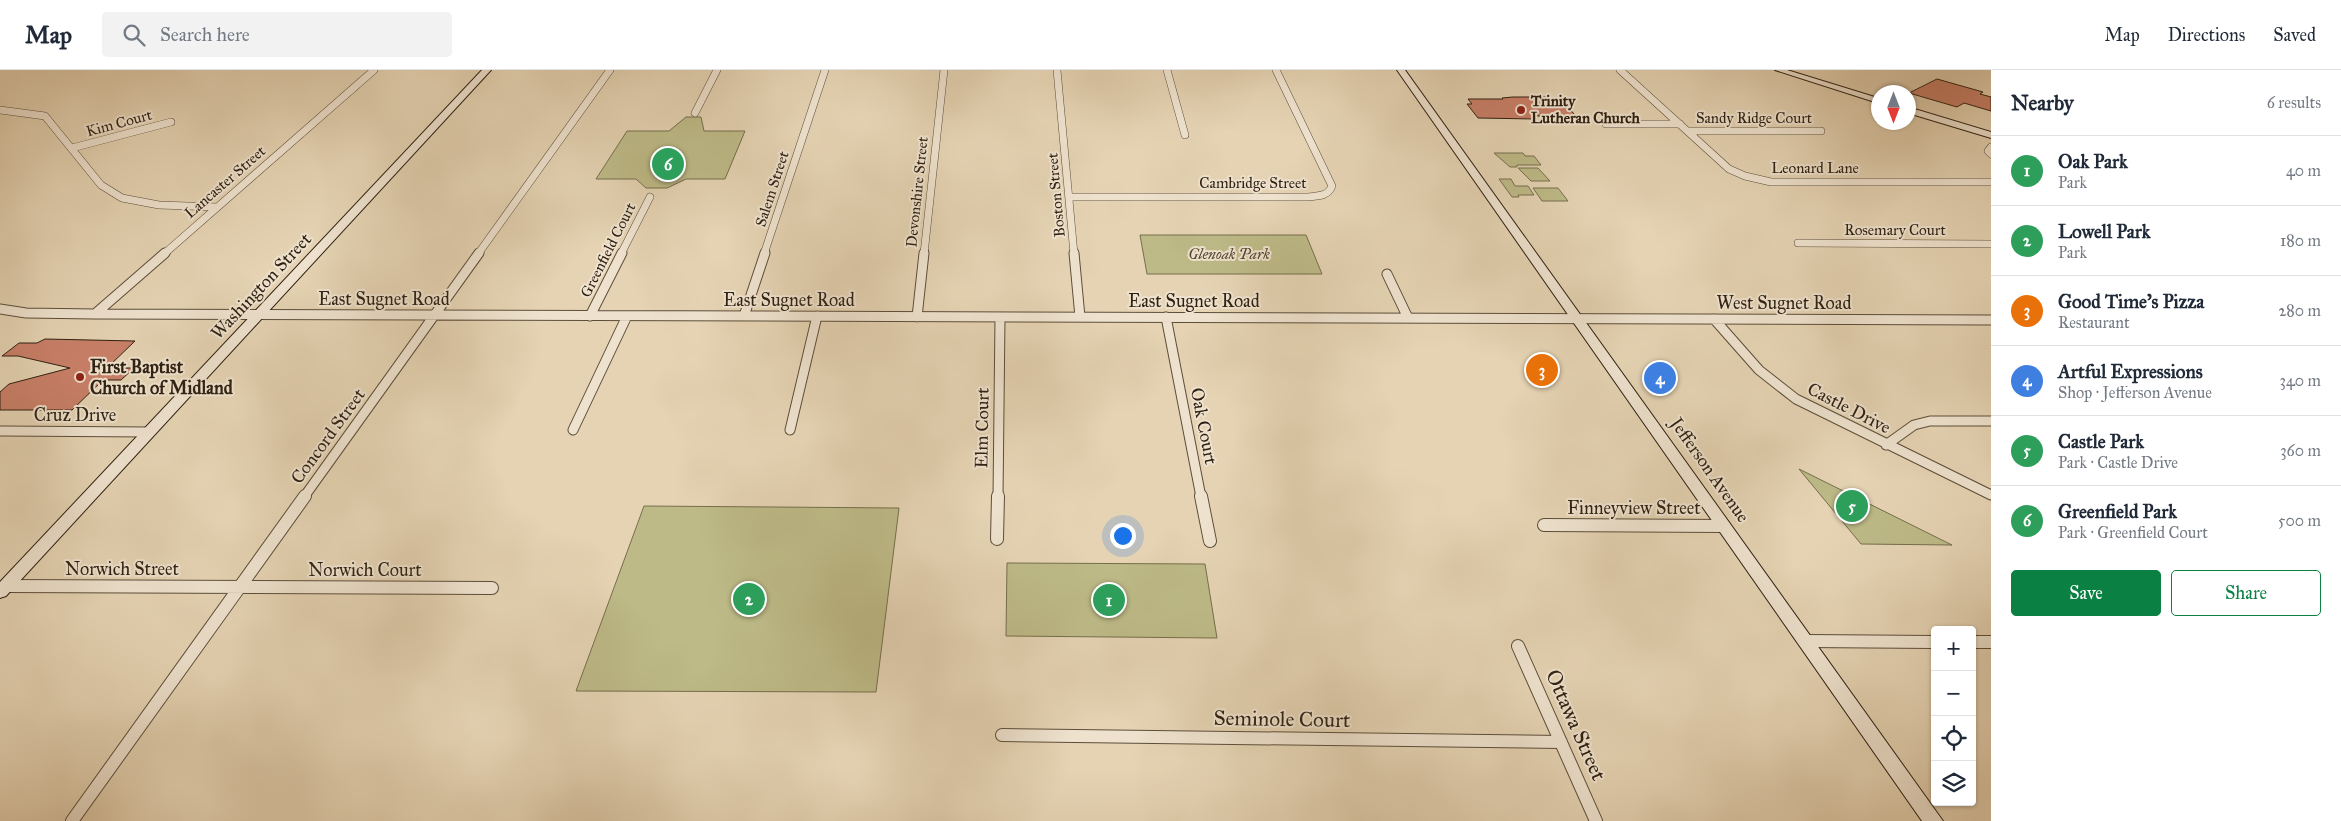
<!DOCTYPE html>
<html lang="en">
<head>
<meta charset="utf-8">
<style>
  body { margin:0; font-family:"IM FELL Great Primer",serif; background:#f2f2f3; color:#1f2937 }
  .controls { position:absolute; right:15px; bottom:15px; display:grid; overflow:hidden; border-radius:5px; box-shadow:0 1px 4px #0004 }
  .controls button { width:45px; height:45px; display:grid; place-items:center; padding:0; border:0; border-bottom:1px solid #e0e1e3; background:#fff; color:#1f2937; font:25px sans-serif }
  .compass { position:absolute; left:1871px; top:15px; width:45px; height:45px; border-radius:50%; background:#fff; box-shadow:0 1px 4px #0004; rotate:180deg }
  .you { position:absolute; left:1122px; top:465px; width:18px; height:18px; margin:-12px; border:4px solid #fff; border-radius:50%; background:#1a73e8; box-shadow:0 0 0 8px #1a73e833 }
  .badge { display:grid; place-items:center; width:32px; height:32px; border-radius:50%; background:#0b8043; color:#fff; font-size:16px; font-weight:700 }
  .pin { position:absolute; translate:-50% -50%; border:2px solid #fff; box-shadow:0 1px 5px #0006 }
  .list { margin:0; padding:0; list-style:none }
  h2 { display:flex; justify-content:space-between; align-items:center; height:65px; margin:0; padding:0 20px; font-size:21px }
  h2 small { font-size:16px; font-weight:400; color:#747a83 }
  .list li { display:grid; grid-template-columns:32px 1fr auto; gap:15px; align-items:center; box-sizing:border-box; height:70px; padding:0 20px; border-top:1px solid #e0e1e3 }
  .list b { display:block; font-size:19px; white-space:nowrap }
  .list p { margin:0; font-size:16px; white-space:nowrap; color:#747a83 }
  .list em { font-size:16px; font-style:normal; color:#747a83 }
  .actions { display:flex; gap:10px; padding:15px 20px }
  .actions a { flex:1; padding:11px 0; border:1px solid #0b8043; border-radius:5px; text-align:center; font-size:18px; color:#0b8043 }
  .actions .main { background:#0b8043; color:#fff }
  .icon { flex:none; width:28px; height:28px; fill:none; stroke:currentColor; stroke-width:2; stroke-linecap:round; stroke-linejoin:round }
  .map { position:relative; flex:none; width:1991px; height:751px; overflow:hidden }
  header { display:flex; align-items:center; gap:30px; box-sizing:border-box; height:70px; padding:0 25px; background:#fff; border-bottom:1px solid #e0e1e3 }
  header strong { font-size:24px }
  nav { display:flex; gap:28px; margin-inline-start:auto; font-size:18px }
  .search { width:350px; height:45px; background:#f2f2f3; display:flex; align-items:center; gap:12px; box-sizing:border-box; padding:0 18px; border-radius:5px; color:#747a83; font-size:19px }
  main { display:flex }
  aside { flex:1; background:#fff }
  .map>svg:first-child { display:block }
  .green { fill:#bdba87; stroke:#766e4c }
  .building { fill:#c98069; stroke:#2f2112 }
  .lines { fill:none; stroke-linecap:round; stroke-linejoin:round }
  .street-far2-casing { stroke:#5c4e3a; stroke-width:8 }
  .street-far1-casing { stroke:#5c4e3a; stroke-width:11 }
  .street-casing { stroke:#5c4e3a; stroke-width:14 }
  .secondary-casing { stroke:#2f2112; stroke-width:2 }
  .street-far2 { stroke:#eee2ce; stroke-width:7 }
  .street-far1 { stroke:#eee2ce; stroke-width:9 }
  .street { stroke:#eee2ce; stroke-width:12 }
  .secondary { fill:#eee2ce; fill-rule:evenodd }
  .poi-dot { fill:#8f2418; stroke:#eee2ce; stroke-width:2 }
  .labels { text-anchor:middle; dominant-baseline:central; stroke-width:4; stroke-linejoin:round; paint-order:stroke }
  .far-poi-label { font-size:15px; font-weight:bold; fill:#2f2112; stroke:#eee2ce; text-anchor:start }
  .far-street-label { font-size:15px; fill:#2f2112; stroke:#eee2ce }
  .far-park-label { font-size:15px; font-style:italic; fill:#52472f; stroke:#eee2ce }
  .street-label { font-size:18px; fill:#2f2112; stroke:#eee2ce }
  .poi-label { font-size:18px; font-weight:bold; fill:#2f2112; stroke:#eee2ce; text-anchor:start }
  .near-street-label { font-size:21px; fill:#2f2112; stroke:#eee2ce }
</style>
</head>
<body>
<header>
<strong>Map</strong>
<div class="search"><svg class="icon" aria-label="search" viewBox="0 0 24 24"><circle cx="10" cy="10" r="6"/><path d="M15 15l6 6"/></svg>Search here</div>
<nav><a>Map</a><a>Directions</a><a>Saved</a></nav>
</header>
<main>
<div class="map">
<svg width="1991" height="751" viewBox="0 0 1991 751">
  <rect width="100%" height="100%" fill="#e5d3b3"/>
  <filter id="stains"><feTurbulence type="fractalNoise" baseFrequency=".004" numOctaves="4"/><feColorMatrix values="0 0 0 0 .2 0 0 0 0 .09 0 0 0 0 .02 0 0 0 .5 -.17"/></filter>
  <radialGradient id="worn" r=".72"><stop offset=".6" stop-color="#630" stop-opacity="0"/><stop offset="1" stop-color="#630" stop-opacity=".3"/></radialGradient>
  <path class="green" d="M 686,47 L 701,47 L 704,61 L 745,61 L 725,109 L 686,109 L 667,118 L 646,118 L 636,109 L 596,109 L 627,61 L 669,61 Z
    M 1494,83 L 1523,83 L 1525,86 L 1534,86 L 1541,95 L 1517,95 L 1517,97 L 1510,97 Z
    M 1518,98 L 1538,98 L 1550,111 L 1531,111 Z
    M 1499,109 L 1511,109 L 1515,116 L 1528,116 L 1534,125 L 1518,125 L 1519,127 L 1512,127 Z
    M 1533,118 L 1558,118 L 1568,131 L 1542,131 Z
    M 1140,165 L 1306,165 L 1322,204 L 1147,204 Z
    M 1799,399 L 1952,475 L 1861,474 Z
    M 644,436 L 899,438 L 876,622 L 576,621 Z
    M 1007,493 L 1205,494 L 1217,568 L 1006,566 Z"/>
  <path class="building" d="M 1937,9 L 1983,22 L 1980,24 L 1991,27 L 1991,41 L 1964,33 L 1957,37 L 1909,23 Z
    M 1513,27 L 1548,27 L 1550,30 L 1561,30 L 1576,46 L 1532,46 L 1535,49 L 1478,48 L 1467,34 L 1472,34 L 1468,29 L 1503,29 L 1502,28 Z
    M 45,269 L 135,271 L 107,298 L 134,298 L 121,310 L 103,310 L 72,340 L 0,340 L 0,322 L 9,314 L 70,298 L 18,286 L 2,286 L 19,273 L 37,273 Z"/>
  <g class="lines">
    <g class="street-far2-casing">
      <path id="street-far2" d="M 1057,0 L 1074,184
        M 1167,0 L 1185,65
        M 1620,0 L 1729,99 L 1745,106 L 1771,112 L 1991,112
        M 0,40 L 45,46 L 101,115 L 122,128 L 159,135 L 217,137
        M 695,43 L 717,0
        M 1606,54 L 1680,54
        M 1688,61 L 1821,61
        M 1991,77 L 1988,81 L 1991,84
        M 72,78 L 171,52
        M 1071,127 L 1306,127 C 1316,126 1328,127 1332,116 L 1276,0
        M 1798,173 L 1991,174
        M 164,184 L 374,0
        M 478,184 L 610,0
        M 621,184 L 650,127
        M 764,184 L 825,0
        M 924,184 L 944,0"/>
    </g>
    <g class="street-far1-casing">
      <path id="street-far1" d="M 1074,183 L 1080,247
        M 1387,204 L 1408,248
        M 0,239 L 26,243 L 95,244 L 1991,250
        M 95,244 L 165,183
        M 590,246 L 622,183
        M 744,246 L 765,183
        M 917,247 L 924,183
        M 1166,247 L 1201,427
        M 1714,249 L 1759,300 L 1796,329 L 1991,425
        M 573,360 L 627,246
        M 790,360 L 817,246
        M 0,361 L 150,362
        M 1886,375 L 1914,355 L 1930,351 L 1991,351
        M 304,427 L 479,183
        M 998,427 L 1000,247"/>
    </g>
    <g class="street-casing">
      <path id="street" d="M 1201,426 L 1210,471
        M 1544,455 L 1724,456
        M 997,469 L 998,426
        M 6,516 L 492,518
        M 1806,571 L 1935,572
        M 1972,572 L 1991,572
        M 1518,576 L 1596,751
        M 1002,665 L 1561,672
        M 72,751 L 305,426"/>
    </g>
    <g class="secondary-casing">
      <path id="secondary" d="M 482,0 L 491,0 L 6,526 L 0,528 L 0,512 Z
        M 1397,0 L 1405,0 L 1943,751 L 1922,751 Z
        M 1775,0 L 1787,0 L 1878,28 L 1878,33 Z
        M 1908,37 L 1991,62 L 1991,68 L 1908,43 Z"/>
    </g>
    <use href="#street-far2" class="street-far2"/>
    <use href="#street-far1" class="street-far1"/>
    <use href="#street" class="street"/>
    <use href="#secondary" class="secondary"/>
  </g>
  <g class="poi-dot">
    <circle cx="1521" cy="40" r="5"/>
    <circle cx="80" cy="307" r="5"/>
  </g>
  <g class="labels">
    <g class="far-poi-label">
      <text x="1531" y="31">Trinity<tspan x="1531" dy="17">Lutheran Church</tspan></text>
    </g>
    <g class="far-street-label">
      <text x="1754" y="48">Sandy Ridge Court</text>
      <text transform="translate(119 53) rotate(-15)">Kim Court</text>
      <text x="1815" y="98">Leonard Lane</text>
      <text transform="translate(225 112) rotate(-41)">Lancaster Street</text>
      <text x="1253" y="113">Cambridge Street</text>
      <text transform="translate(772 119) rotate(-72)">Salem Street</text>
      <text transform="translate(917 122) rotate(-84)">Devonshire Street</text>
      <text transform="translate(1056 125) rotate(-95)">Boston Street</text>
      <text x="1895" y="160">Rosemary Court</text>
      <text transform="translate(608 180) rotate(-63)">Greenfield Court</text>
    </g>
    <g class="far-park-label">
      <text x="1229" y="184">Glenoak Park</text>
    </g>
    <g class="street-label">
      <text transform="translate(261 216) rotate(-47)">Washington Street</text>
      <text x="384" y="229">East Sugnet Road</text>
      <text x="789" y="230">East Sugnet Road</text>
      <text x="1194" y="231">East Sugnet Road</text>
      <text x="1784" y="233">West Sugnet Road</text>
      <text transform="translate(1849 338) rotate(27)">Castle Drive</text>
      <text x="75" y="345">Cruz Drive</text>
      <text transform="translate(1204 356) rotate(79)">Oak Court</text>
      <text transform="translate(982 358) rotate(-89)">Elm Court</text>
      <text transform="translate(328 366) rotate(-54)">Concord Street</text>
      <text transform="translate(1710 400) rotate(55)">Jefferson Avenue</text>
      <text x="1634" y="438">Finneyview Street</text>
      <text x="122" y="499">Norwich Street</text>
      <text x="365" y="500">Norwich Court</text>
    </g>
    <g class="poi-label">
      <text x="90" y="297">First Baptist<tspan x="90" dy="21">Church of Midland</tspan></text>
    </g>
    <g class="near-street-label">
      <text transform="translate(1282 649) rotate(1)">Seminole Court</text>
      <text transform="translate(1576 655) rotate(66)">Ottawa Street</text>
    </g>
  </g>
  <rect width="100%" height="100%" filter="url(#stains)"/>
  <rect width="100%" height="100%" fill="url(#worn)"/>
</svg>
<div class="controls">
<button>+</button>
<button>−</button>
<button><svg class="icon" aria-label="locate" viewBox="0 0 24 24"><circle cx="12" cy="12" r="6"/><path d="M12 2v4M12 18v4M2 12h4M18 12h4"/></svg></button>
<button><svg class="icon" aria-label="layers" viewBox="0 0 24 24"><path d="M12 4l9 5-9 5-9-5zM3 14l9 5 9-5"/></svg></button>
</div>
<svg class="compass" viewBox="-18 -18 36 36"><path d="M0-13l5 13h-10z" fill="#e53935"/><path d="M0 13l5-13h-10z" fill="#747a83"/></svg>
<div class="you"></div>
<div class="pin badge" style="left:1109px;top:530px;background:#2e9e5b">1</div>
<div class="pin badge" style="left:749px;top:529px;background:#2e9e5b">2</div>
<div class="pin badge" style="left:1542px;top:300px;background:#e8710a">3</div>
<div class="pin badge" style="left:1660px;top:308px;background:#3f7fe0">4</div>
<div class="pin badge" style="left:1852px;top:436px;background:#2e9e5b">5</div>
<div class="pin badge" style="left:668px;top:94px;background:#2e9e5b">6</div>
</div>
<aside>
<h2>Nearby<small>6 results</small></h2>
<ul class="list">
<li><span class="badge" style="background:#2e9e5b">1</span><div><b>Oak Park</b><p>Park</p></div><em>40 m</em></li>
<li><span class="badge" style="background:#2e9e5b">2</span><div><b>Lowell Park</b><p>Park</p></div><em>180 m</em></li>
<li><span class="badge" style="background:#e8710a">3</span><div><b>Good Time's Pizza</b><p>Restaurant</p></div><em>280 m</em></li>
<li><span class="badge" style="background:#3f7fe0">4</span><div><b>Artful Expressions</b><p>Shop · Jefferson Avenue</p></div><em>340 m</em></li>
<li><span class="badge" style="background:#2e9e5b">5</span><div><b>Castle Park</b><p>Park · Castle Drive</p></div><em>360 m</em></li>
<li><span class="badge" style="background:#2e9e5b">6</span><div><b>Greenfield Park</b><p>Park · Greenfield Court</p></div><em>500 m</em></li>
</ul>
<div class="actions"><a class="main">Save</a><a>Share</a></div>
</aside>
</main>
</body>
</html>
